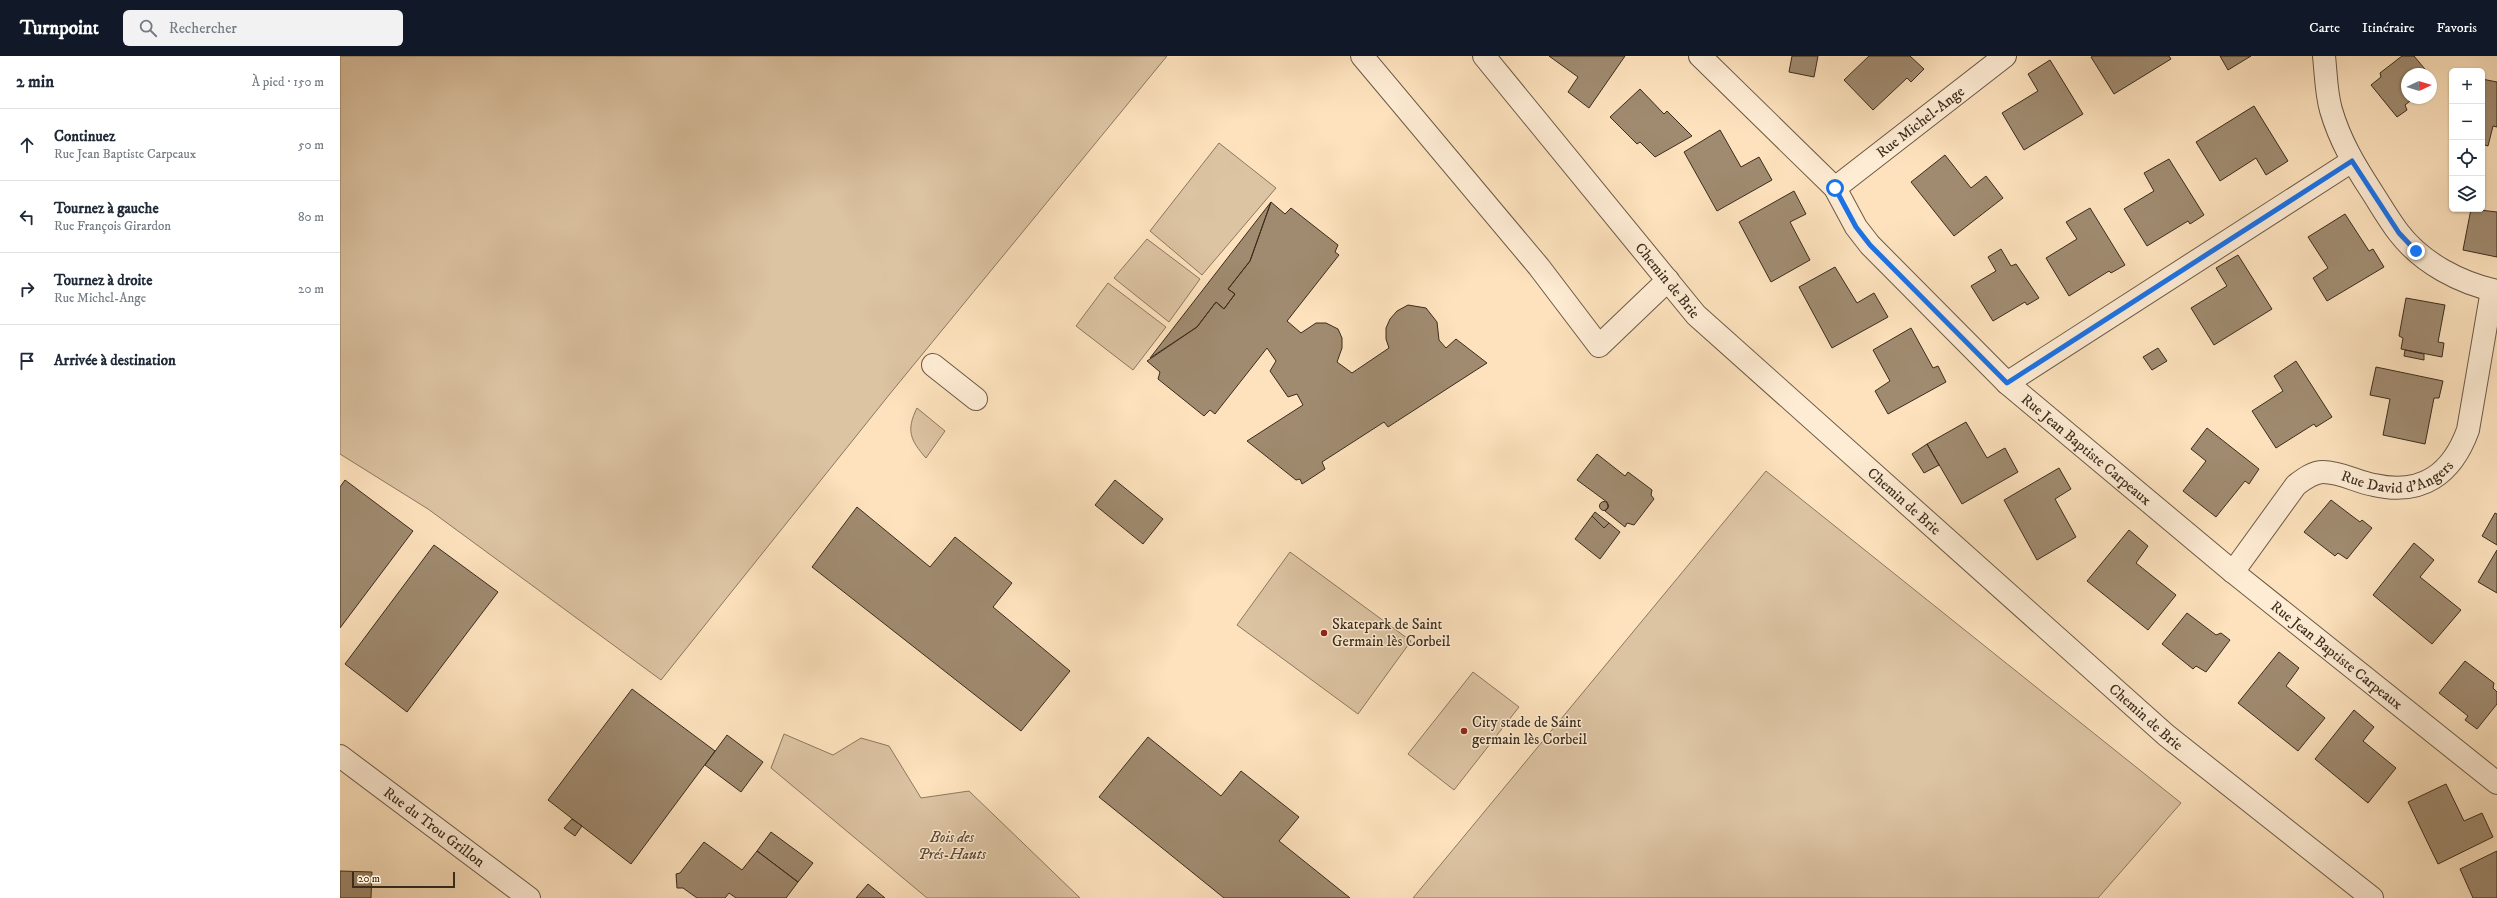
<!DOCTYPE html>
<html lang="fr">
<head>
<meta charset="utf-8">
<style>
  body { margin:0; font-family:"IM FELL DW Pica",serif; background:#f2f2f3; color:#1f2937 }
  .controls { position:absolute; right:12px; top:12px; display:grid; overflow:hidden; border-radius:6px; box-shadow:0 1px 3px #0004 }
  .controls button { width:36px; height:36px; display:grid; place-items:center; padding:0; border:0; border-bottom:1px solid #e0e1e3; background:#fff; color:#1f2937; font:20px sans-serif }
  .compass { position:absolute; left:2061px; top:12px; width:36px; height:36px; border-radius:50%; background:#fff; box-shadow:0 1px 3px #0004; rotate:86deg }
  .scale { position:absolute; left:12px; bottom:10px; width:103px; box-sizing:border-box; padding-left:4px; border:2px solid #3c2c1c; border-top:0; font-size:11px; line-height:14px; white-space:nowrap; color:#3c2c1c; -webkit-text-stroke:3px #feecd4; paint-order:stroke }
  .stop { position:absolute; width:12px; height:12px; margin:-9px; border:3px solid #1a73e8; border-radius:50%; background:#fff }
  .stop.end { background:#1a73e8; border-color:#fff; box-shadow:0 1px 4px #0008 }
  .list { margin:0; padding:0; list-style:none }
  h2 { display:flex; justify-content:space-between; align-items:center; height:52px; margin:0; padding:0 16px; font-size:17px }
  h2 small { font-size:13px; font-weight:400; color:#747a83 }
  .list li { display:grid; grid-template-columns:26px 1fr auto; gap:12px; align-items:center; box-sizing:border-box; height:72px; padding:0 16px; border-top:1px solid #e0e1e3 }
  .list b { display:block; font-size:15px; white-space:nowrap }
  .list p { margin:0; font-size:13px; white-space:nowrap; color:#747a83 }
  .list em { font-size:13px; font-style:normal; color:#747a83 }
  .icon { flex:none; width:22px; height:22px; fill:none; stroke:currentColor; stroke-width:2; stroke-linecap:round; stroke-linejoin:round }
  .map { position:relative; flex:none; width:2157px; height:842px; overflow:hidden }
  header { display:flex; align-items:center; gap:24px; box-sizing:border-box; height:56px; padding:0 20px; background:#111827; color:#fff }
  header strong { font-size:19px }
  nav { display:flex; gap:22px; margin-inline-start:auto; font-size:14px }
  .search { width:280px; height:36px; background:#f2f2f3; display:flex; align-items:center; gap:10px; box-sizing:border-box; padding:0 14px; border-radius:6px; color:#747a83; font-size:15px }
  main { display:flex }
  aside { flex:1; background:#fff }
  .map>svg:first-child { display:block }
  .green { fill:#dcc3a2; stroke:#8c785f }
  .building { fill:#a08b70; stroke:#3c2c1c }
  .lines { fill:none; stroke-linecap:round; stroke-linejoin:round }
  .minor-casing { stroke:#6c5a44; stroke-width:24 }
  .minor { stroke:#feecd4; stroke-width:22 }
  .route { stroke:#1a73e8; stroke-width:5 }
  .poi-dot { fill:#8f2418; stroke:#feecd4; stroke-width:1.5 }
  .labels { text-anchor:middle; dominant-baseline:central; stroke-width:3; stroke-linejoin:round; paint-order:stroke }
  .street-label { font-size:15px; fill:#3c2c1c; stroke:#feecd4 }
  .poi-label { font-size:15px; fill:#3c2c1c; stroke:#feecd4; text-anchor:start }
  .park-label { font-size:15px; font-style:italic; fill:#5c4a37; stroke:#feecd4 }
</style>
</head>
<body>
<header>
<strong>Turnpoint</strong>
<div class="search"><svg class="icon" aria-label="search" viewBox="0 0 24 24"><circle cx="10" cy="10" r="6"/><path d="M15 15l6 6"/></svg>Rechercher</div>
<nav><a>Carte</a><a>Itinéraire</a><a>Favoris</a></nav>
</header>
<main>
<aside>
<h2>2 min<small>À pied · 150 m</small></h2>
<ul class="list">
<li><svg class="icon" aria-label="ahead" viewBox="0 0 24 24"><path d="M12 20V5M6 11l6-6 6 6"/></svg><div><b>Continuez</b><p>Rue Jean Baptiste Carpeaux</p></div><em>50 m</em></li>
<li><svg class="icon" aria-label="left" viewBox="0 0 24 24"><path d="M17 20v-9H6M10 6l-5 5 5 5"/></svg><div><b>Tournez à gauche</b><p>Rue François Girardon</p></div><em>80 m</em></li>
<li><svg class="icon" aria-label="right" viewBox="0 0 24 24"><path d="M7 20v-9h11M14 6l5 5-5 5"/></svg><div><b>Tournez à droite</b><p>Rue Michel-Ange</p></div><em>20 m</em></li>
<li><svg class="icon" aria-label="arrive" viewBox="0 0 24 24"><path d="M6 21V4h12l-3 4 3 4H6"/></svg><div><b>Arrivée à destination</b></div></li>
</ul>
</aside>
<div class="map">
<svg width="2157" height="842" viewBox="0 0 2157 842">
  <rect width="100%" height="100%" fill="#fde2bd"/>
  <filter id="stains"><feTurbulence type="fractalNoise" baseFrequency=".005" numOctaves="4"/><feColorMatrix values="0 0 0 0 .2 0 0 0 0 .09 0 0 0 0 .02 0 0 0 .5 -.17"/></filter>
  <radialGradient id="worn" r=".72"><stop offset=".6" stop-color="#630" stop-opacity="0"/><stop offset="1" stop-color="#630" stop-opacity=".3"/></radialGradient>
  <path class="green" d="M 0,0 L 827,0 L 553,334 L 321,624 L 88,453 L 0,398 Z
    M 879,87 L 936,132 L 862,219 L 810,175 Z
    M 807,183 L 860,223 L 829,266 L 774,222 Z
    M 768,227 L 826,271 L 793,314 L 736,270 Z
    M 577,352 L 605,375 L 586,402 C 570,384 566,374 577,352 Z
    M 1426,415 L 1841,747 L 1758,842 L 1073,842 Z
    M 950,496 L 1071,585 L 1018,658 L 897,569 Z
    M 1133,616 L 1179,651 L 1114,734 L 1068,698 Z
    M 444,678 L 493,699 L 521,682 L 549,690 L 581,742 L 629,735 L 740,842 L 587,842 L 431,712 Z"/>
  <path class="building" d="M 1209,0 L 1285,0 L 1249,52 L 1228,36 L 1238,21 Z
    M 1452,0 L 1478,0 L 1474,21 L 1449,16 Z
    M 1529,0 L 1570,0 L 1584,13 L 1571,26 L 1567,22 L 1533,54 L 1504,24 Z
    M 1753,0 L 1829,0 L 1831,3 L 1774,38 L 1751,1 Z
    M 1880,0 L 1911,0 L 1888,14 Z
    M 2062,0 L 2074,0 L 2089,18 L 2067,18 L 2067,42 L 2074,42 L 2065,49 L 2067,54 L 2057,61 L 2031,29 L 2041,21 L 2040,17 Z
    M 1710,4 L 1743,58 L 1684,94 L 1662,57 L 1698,35 L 1688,18 Z
    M 2142,23 L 2157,26 L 2157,71 L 2153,70 L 2148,90 L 2142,88 Z
    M 1300,33 L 1324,58 L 1327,55 L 1352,80 L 1315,101 L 1300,86 L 1297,88 L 1270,61 Z
    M 1914,50 L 1948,105 L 1926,119 L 1916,102 L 1880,125 L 1856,86 Z
    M 1380,74 L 1401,111 L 1419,101 L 1432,124 L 1377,155 L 1344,96 Z
    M 1605,99 L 1631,132 L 1646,120 L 1663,142 L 1614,180 L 1571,126 Z
    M 1829,103 L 1864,159 L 1850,168 L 1848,165 L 1807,190 L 1784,153 L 1814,135 L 1804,117 Z
    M 1454,135 L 1466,158 L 1450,166 L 1470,204 L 1431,226 L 1399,166 Z
    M 931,146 L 910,205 L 888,233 L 895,238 L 884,253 L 876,246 L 857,271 L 810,302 Z
    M 931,146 L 945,158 L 951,152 L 998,189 L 995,196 L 999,199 L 947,265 L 961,277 L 976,267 L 986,267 L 998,273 L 1002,282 L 1002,292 L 997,306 L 1012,317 L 1049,292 L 1046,283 L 1046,272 L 1050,263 L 1057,255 L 1068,249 L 1086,252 L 1097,266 L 1099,284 L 1106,292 L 1116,283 L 1147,307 L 1048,371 L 1044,366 L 982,406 L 985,413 L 962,428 L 960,423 L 956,424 L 907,385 L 963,349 L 957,338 L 948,341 L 930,315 L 936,305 L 927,292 L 875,358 L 870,354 L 864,360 L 818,323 L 820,316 L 807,305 L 857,271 L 876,246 L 884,253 L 895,238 L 888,233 L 910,205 Z
    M 1750,152 L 1785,209 L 1771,217 L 1769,215 L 1729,240 L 1706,202 L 1737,183 L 1726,166 Z
    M 2131,153 L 2157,156 L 2157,201 L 2123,194 Z
    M 2005,158 L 2029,195 L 2033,193 L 2044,211 L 1987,245 L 1973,222 L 1988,212 L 1968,181 Z
    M 1661,193 L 1671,210 L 1676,208 L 1699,242 L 1687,249 L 1685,246 L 1653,265 L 1631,230 L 1656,215 L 1648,201 Z
    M 1898,199 L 1932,253 L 1874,289 L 1851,252 L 1887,230 L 1876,212 Z
    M 1495,211 L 1517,247 L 1534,237 L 1548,261 L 1492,292 L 1459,231 Z
    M 2066,242 L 2105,249 L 2098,286 L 2104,287 L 2102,301 L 2061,293 L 2063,282 L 2059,280 Z
    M 1571,272 L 1593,312 L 1598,310 L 1606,326 L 1548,358 L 1535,335 L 1550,325 L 1533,294 Z
    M 1818,292 L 1827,305 L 1812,314 L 1803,301 Z
    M 2065,294 L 2084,298 L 2084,304 L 2064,300 Z
    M 1956,305 L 1992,361 L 1976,371 L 1974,368 L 1936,392 L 1912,355 L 1943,335 L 1934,320 Z
    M 2036,311 L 2103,325 L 2099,342 L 2094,342 L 2085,388 L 2043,379 L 2050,343 L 2030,339 Z
    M 1626,366 L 1647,402 L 1665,392 L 1678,416 L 1622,448 L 1587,388 Z
    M 1867,372 L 1919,413 L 1909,428 L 1905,425 L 1876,461 L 1843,435 L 1866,405 L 1851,393 Z
    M 1587,388 L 1599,409 L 1584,417 L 1572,398 Z
    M 1257,398 L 1285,420 L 1288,416 L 1312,434 L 1311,439 L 1314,443 L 1294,469 L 1287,467 L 1285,471 L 1265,455 L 1268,451 L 1267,446 L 1237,424 Z
    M 1719,412 L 1731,433 L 1715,443 L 1736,481 L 1697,504 L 1664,444 Z
    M 5,424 L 73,475 L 0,572 L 0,431 Z
    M 775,424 L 823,463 L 803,488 L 755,449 Z
    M 1991,444 L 2020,466 L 2022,464 L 2032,472 L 2007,503 L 1998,497 L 1995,500 L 1964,476 Z
    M1259.5 450a4.5 4.5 0 1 1 9 0a4.5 4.5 0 1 1-9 0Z
    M 517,451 L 590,511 L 615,481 L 672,527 L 653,551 L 730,615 L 681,675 L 472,511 Z
    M 1255,456 L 1269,467 L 1264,472 L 1252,460 Z
    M 2155,457 L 2157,458 L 2157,489 L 2142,480 Z
    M 1252,460 L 1264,472 L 1269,467 L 1280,476 L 1260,503 L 1235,483 Z
    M 1789,474 L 1808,490 L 1796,507 L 1836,539 L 1808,574 L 1747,525 Z
    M 2074,487 L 2094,504 L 2080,521 L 2121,554 L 2092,588 L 2033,539 Z
    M 94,489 L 158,536 L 67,656 L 5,608 Z
    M 2157,494 L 2157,537 L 2138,526 Z
    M 1847,557 L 1876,579 L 1881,577 L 1890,584 L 1866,616 L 1856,610 L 1853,613 L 1822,588 Z
    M 1939,596 L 1959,612 L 1946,630 L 1985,662 L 1958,695 L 1898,647 Z
    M 2125,605 L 2154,627 L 2153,632 L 2157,636 L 2157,648 L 2137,673 L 2125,664 L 2128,660 L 2099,637 Z
    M 292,633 L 375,695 L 291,808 L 208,744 Z
    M 2014,654 L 2034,671 L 2023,685 L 2056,712 L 2028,747 L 1975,703 Z
    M 387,679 L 423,706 L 401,736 L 365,709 Z
    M 808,681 L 881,740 L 901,715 L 959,761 L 939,785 L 1010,842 L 884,842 L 759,741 Z
    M 2106,728 L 2124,765 L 2142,757 L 2153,781 L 2098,808 L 2068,746 Z
    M 232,763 L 242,770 L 235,780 L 224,772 Z
    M 431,776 L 473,807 L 458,826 L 417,795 Z
    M 364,786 L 402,814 L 417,795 L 458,826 L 446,842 L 396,842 L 389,837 L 385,842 L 357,842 L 343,832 L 337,832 L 336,818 L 340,817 Z
    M 2157,795 L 2157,842 L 2133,842 L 2120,813 Z
    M 0,815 L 32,816 L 31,842 L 0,842 Z
    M 528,828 L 545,842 L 516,842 Z"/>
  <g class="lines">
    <g class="minor-casing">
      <g id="minor">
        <path d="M 1022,0 L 1199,211 L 1259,290 L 1328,224"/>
        <path id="s1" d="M 1144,0 L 1356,259 L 1826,679 L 2032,842"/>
        <path id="s2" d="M 1360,0 L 1495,132 L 1516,171 L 1530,189 L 1667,327 L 1893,516 L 2157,727"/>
        <path d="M 1984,0 C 1986,18 1986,37 1991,54 C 2000,85 2015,110 2032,136 C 2041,150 2049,164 2059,177 C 2082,207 2120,227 2157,235"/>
        <path id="s3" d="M 1495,132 L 1665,0"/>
        <path d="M 593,309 L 636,343"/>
        <path d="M 1667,327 L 2012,105"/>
        <path id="s4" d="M 1893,516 L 1956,429 C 1964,423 1973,416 1983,416 C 2001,416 2017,426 2034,429 C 2082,440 2112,418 2128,374 L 2152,234"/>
        <path id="s5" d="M 0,700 L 189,842"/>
      </g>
    </g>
    <use href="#minor" class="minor"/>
  </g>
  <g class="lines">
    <path class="route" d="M 1495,132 L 1516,171 L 1530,189 L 1667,327 L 2012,105 L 2059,177 L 2076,195"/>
  </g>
  <g class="poi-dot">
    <circle cx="984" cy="577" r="4"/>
    <circle cx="1124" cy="675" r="4"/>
  </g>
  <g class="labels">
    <g class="street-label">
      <text stroke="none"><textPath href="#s3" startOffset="108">Rue Michel-Ange</textPath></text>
      <text stroke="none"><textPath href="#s1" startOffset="290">Chemin de Brie</textPath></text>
      <text stroke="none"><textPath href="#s2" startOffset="554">Rue Jean Baptiste Carpeaux</textPath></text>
      <text stroke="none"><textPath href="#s4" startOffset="216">Rue David d'Angers</textPath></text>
      <text stroke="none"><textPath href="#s1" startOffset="614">Chemin de Brie</textPath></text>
      <text stroke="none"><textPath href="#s2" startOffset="878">Rue Jean Baptiste Carpeaux</textPath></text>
      <text stroke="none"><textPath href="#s1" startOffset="938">Chemin de Brie</textPath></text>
      <text stroke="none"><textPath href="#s5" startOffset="118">Rue du Trou Grillon</textPath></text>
    </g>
    <g class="poi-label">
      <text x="992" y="568">Skatepark de Saint<tspan x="992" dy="17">Germain lès Corbeil</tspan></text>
      <text x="1132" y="666">City stade de Saint<tspan x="1132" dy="17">germain lès Corbeil</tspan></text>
    </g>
    <g class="park-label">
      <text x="612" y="781">Bois des<tspan x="612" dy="17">Prés-Hauts</tspan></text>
    </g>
  </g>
  <rect width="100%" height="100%" filter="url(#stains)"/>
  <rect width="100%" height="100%" fill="url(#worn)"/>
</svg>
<div class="controls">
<button>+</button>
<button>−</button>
<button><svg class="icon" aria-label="locate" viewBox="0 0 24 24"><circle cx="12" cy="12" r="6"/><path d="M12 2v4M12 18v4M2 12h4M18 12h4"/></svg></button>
<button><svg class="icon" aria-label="layers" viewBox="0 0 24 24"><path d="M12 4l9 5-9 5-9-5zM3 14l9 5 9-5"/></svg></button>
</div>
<svg class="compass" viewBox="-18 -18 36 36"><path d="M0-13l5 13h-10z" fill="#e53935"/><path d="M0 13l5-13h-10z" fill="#747a83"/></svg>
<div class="scale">20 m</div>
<div class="stop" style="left:1495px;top:132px"></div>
<div class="stop end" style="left:2076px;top:195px"></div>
</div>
</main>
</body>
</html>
